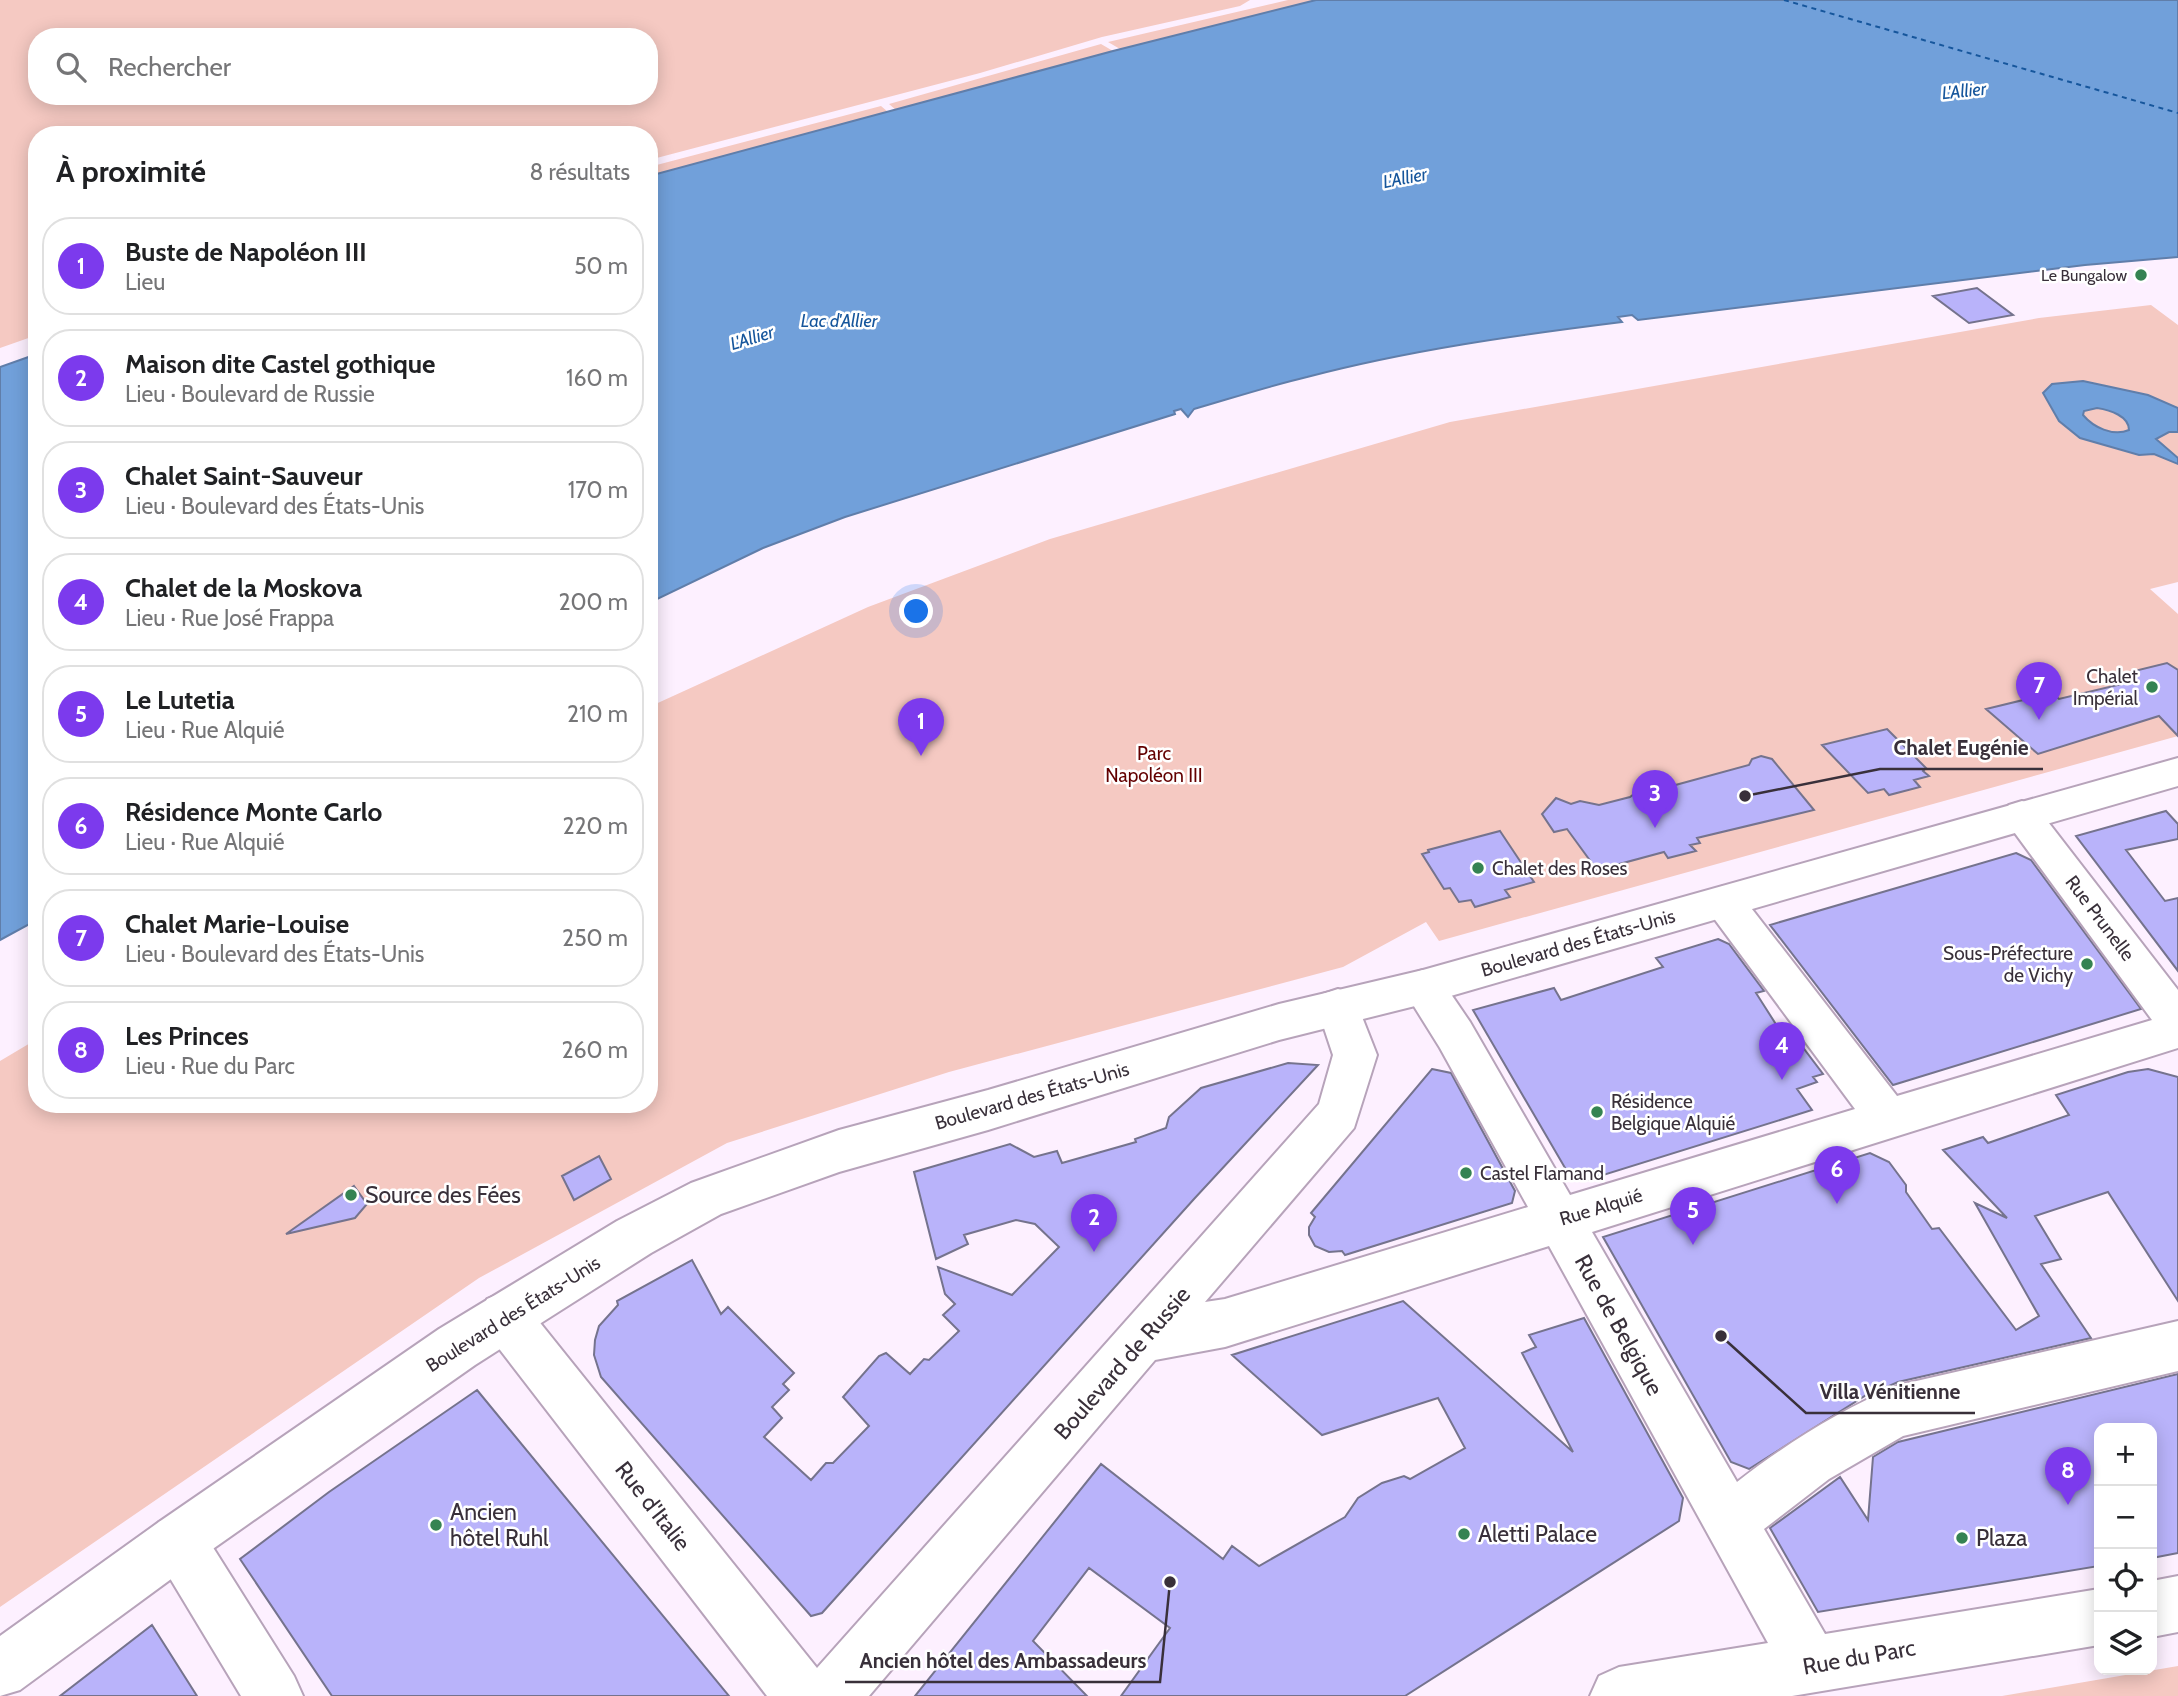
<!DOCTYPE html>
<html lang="fr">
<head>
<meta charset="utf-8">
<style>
  body { margin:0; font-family:Cabin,sans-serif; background:#f6f6f6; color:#202124 }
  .controls { position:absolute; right:21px; bottom:21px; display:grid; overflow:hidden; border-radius:14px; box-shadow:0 4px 18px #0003 }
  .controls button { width:63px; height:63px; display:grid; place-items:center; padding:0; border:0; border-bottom:2px solid #e0e0e0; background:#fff; color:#202124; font:35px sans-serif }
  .you { position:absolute; left:917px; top:612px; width:24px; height:24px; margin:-18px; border:5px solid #fff; border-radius:50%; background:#1a73e8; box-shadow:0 0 0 10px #1a73e833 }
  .badge { display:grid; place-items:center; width:46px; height:46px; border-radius:50%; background:#7c3aed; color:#fff; font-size:23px; font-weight:700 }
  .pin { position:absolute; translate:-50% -58px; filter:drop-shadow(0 2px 4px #0008) }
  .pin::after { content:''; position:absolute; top:37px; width:24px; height:21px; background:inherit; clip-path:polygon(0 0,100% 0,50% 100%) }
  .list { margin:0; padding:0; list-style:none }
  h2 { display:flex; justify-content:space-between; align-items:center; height:91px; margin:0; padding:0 28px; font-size:30px }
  h2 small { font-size:23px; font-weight:400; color:#757577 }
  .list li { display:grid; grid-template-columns:46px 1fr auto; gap:21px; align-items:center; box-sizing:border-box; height:98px; margin:0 14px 14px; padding:0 14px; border:2px solid #e0e0e0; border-radius:28px }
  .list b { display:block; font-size:26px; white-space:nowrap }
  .list p { margin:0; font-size:23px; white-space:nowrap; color:#757577 }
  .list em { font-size:23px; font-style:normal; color:#757577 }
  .icon { flex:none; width:38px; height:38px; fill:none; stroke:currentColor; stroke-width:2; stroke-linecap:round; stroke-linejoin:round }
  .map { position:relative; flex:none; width:2178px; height:1696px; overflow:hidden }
  .search { position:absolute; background:#fff; box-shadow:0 4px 18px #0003; left:28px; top:28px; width:630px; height:77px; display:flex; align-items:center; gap:18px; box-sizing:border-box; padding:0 24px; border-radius:28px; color:#757577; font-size:26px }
  .panel { position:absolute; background:#fff; box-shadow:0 4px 18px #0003; left:28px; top:126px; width:630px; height:987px; border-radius:28px }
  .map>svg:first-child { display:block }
  .green { fill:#f5c9c2; fill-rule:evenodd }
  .water { fill:#71a0da; stroke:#607eaa; stroke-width:2; fill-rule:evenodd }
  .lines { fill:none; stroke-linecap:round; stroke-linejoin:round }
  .ferry { stroke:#16569c; stroke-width:2; stroke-dasharray:5 4.5; stroke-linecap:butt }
  .building { fill:#b9b3fa; stroke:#75738d; stroke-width:2 }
  .minor-casing { stroke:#b7a3ba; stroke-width:4 }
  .major-casing { stroke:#b7a3ba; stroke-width:4 }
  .minor { fill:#fff; fill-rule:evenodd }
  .major { fill:#fff; fill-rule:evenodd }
  .poi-dot { fill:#358352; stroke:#fff; stroke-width:2.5 }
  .labels { text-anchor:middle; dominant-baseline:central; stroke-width:5; stroke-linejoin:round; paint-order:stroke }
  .far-poi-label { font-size:16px; fill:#39303a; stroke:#fff; text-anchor:end }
  .far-water-label { font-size:18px; font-style:italic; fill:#16569c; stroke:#fff }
  .poi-label { font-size:19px; fill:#39303a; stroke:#fff; text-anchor:start }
  .park-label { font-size:19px; fill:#630000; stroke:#fff }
  .street-label { font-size:19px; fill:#39303a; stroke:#fff }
  .near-poi-label { font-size:23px; fill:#39303a; stroke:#fff; text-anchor:start }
  .near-street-label { font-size:23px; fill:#39303a; stroke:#fff }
  .leader { fill:none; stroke:#39303a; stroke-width:2.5 }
  .callout-dot { fill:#39303a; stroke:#fff; stroke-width:2.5 }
  .callout-label { font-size:21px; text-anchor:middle; font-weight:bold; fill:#39303a; stroke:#fff; stroke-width:5; stroke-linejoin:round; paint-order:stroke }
</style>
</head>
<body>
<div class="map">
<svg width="2178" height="1696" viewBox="0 0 2178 1696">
  <rect width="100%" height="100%" fill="#fdf0ff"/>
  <path class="green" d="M 0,0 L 1250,0 L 1240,6 L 1102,37 L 980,73 L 649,160 L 649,135 L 37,135 L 37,335 L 0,348 ZM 37,37 L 649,37 L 649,96 L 37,96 Z
    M 1288,0 L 1316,0 L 1120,49 L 1108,42 Z
    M 1101,44 L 1113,51 L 896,110 L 889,104 Z
    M 881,106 L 888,112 L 649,176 L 649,167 Z
    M 2151,305 L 2178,325 L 2178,582 L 2150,589 L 2178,614 L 2178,736 L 1439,941 L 1426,922 L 1343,967 L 949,1072 L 727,1143 L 479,1278 L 0,1607 L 0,1061 L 37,1039 L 37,1104 L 649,1104 L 649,707 L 868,607 L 1050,539 L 1450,422 L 2039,318 Z
    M 2178,1666 L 2178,1696 L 2002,1696 Z"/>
  <path class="water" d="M 1316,0 L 2178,0 L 2178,257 L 2085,265 L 1638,320 L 1632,315 L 1618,317 L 1622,322 C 1517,335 1410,350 1307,377 C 1269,386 1232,398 1194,409 L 1188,417 L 1181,409 L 1174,411 L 1175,414 L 845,517 L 763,548 L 649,603 L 649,176 L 1113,51 Z
    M 37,354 L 37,920 L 0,940 L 0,367 Z
    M 2083,381 L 2148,395 L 2178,408 L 2178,432 L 2169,432 L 2156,439 L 2178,458 L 2178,464 L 2154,454 L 2139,455 L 2080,438 L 2059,421 L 2043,393 L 2052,384 ZM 2097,408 C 2110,410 2129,416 2129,430 C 2113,437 2093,427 2083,415 L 2084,411 Z"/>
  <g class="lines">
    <path class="ferry" d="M 1784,0 L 2178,113"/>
  </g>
  <path class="building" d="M 1977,288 L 2013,315 L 1969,323 L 1933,296 Z
    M 2167,663 L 2178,670 L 2178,736 L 2159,716 L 2038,754 L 1986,709 L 2052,693 L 2059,699 L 2122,684 L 2114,676 Z
    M 1887,729 L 1926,768 L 1923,771 L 1929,776 L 1914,780 L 1920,787 L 1889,795 L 1884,789 L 1868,793 L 1822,745 Z
    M 1761,756 L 1772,759 L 1814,810 L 1697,838 L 1700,843 L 1690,845 L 1696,851 L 1668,858 L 1664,852 L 1597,870 L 1567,829 L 1554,832 L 1542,814 L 1556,798 L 1571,804 L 1580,801 L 1599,805 L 1630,797 L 1642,788 L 1646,793 L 1749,765 L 1752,759 Z
    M 2166,811 L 2178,824 L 2178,839 L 2126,850 L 2165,901 L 2178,898 L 2178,971 L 2076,836 Z
    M 1500,831 L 1534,882 L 1505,890 L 1510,897 L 1475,907 L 1471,900 L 1459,902 L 1450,888 L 1444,889 L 1422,854 L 1429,852 L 1428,850 Z
    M 2016,853 L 2031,860 L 2141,1009 L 1893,1085 L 1770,925 Z
    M 1718,939 L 1729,944 L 1764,991 L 1756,993 L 1786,1040 L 1795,1037 L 1823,1074 L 1813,1077 L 1817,1082 L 1797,1089 L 1812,1110 L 1584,1181 L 1568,1173 L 1473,1010 L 1554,988 L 1561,1000 L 1663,967 L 1656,958 Z
    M 1288,1063 L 1318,1065 L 1194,1199 L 822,1613 L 811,1616 L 601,1377 L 594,1355 L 595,1340 L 599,1326 L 618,1305 L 617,1301 L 692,1260 L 721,1314 L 728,1307 L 794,1373 L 783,1384 L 789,1390 L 772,1407 L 782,1418 L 764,1437 L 811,1480 L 826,1463 L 833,1463 L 869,1426 L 843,1397 L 879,1356 L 886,1353 L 910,1374 L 924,1359 L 929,1360 L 959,1331 L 943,1315 L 955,1304 L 945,1294 L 938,1267 L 1012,1295 L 1059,1247 L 1035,1224 L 1016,1220 L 964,1235 L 968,1244 L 936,1259 L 914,1172 L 1010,1144 L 1034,1157 L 1057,1151 L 1062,1163 L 1136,1142 L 1135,1139 L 1166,1128 L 1169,1117 L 1201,1088 Z
    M 1432,1069 L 1451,1073 L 1515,1191 L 1512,1203 L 1345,1255 L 1342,1251 L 1329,1252 L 1315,1246 L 1309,1235 L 1309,1227 L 1315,1217 L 1311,1213 Z
    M 2148,1069 L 2178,1077 L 2178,1301 L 2108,1192 L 2035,1216 L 2061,1259 L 2041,1264 L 2091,1338 L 1898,1382 L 1878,1391 L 1879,1387 L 1749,1469 L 1731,1462 L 1603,1237 L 1870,1153 L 1889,1162 L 1906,1185 L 1906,1192 L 1932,1229 L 1939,1228 L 2016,1330 L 2039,1316 L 1975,1203 L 2007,1218 L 1943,1150 L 1983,1137 L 1988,1143 L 2069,1115 L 2056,1095 L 2128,1072 Z
    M 599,1156 L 611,1179 L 574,1200 L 562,1176 Z
    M 354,1186 L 367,1204 L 355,1218 L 286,1234 Z
    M 1403,1301 L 1573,1452 L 1522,1353 L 1536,1347 L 1529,1335 L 1584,1318 L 1683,1498 L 1679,1521 L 1405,1696 L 1121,1696 L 1170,1628 L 1089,1568 L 1033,1641 L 1087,1696 L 915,1696 L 1101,1464 L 1223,1559 L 1232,1546 L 1259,1566 L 1345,1517 L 1358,1498 L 1382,1483 L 1404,1476 L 1410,1479 L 1465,1448 L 1438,1398 L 1322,1435 L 1232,1355 Z
    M 2178,1374 L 2178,1553 L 2152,1558 L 2152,1428 L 2099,1428 L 2099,1566 L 1818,1612 L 1770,1528 L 1840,1477 L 1868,1520 L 1873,1457 L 1898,1442 Z
    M 477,1390 L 729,1696 L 332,1696 L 240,1559 L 329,1492 Z
    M 152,1625 L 197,1696 L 60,1696 Z"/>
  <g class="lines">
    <g class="minor-casing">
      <path id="minor" d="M 2022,801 L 2035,805 L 2178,990 L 2178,1048 L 1592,1232 L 1737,1482 C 1787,1443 1840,1410 1899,1385 L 2178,1321 L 2178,1371 L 1903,1436 L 1829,1479 L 1764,1529 L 1825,1634 L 2099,1589 L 2099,1645 L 1792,1696 L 1590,1696 L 1599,1676 L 1619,1667 L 1768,1643 L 1549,1246 L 1225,1347 L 1155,1360 L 869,1696 L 767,1696 L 487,1333 L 480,1316 L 487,1299 L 504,1292 L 521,1299 L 817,1668 L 1319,1104 L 1333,1055 L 1317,1007 L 1323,994 L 1338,989 L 1353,994 L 1377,1055 L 1354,1128 L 1205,1302 L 1225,1299 L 1528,1207 L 1440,1048 L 1402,987 L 1408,975 L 1423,970 L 1438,975 L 1470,1022 L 1570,1195 L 1855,1109 L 1710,913 L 1704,902 L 1710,891 L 1724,886 L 1738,891 L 1897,1096 L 2152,1020 L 2009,825 L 2003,815 L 2009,805 Z
        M 178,1514 L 197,1522 L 294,1676 L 303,1696 L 241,1696 L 159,1560 L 151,1541 L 159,1522 Z
        M 2178,1576 L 2178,1632 L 2152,1637 L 2152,1581 Z"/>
    </g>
    <g class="major-casing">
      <path id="major" d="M 2178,758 L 2178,786 L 1423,1004 L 1279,1040 L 988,1130 L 839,1172 L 721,1214 L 651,1253 L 475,1365 L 197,1560 L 20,1690 L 0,1696 L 0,1636 L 159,1522 L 439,1329 L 617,1221 L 691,1183 L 839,1130 L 988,1090 L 1279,1004 L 1423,970 Z"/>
    </g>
    <use href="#minor" class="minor"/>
    <use href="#major" class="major"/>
  </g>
  <g class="poi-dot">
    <circle cx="2141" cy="275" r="7"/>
    <circle cx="2152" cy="687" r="7"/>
    <circle cx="1478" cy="868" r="7"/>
    <circle cx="2087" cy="964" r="7"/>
    <circle cx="1597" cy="1112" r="7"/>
    <circle cx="1466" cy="1173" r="7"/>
    <circle cx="351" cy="1195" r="7"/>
    <circle cx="436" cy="1525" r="7"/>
    <circle cx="1464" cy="1534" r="7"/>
    <circle cx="1962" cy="1538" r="7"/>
  </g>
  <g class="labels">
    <g class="far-poi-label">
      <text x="2127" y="275">Le Bungalow</text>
    </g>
    <g class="far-water-label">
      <text transform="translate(1964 91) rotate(-6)">L'Allier</text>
      <text transform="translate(1405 178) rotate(-11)">L'Allier</text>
      <text x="839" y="321">Lac d'Allier</text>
      <text transform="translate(752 338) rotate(-17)">L'Allier</text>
    </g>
    <g class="poi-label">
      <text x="2138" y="676" text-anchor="end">Chalet<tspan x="2138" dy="22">Impérial</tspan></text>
      <text x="1492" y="868">Chalet des Roses</text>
      <text x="2073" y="953" text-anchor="end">Sous-Préfecture<tspan x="2073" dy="22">de Vichy</tspan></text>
      <text x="1611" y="1101">Résidence<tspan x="1611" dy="22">Belgique Alquié</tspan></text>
      <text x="1480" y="1173">Castel Flamand</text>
    </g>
    <g class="park-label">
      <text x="1154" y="753">Parc<tspan x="1154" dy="22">Napoléon III</tspan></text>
    </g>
    <g class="street-label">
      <text transform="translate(2100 918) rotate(53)">Rue Prunelle</text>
      <text transform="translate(1578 943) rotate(-16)">Boulevard des États-Unis</text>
      <text transform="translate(1032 1096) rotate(-16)">Boulevard des États-Unis</text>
      <text transform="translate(1601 1207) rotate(-17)">Rue Alquié</text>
      <text transform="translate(513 1314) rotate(-32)">Boulevard des États-Unis</text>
    </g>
    <g class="near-poi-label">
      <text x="365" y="1195">Source des Fées</text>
      <text x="450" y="1512">Ancien<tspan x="450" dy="26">hôtel Ruhl</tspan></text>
      <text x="1478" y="1534">Aletti Palace</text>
      <text x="1976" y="1538">Plaza</text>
    </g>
    <g class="near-street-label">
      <text transform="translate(1619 1325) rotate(61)">Rue de Belgique</text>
      <text transform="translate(1122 1363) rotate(-49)">Boulevard de Russie</text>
      <text transform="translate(653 1506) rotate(52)">Rue d'Italie</text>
      <text transform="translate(1859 1657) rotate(-10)">Rue du Parc</text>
    </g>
  </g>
  <path class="leader" d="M1745 796L1880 769H2043M1721 1336L1806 1413H1975M1170 1582L1160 1682H845"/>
  <g class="callout-dot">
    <circle cx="1745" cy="796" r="7"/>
    <circle cx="1721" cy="1336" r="7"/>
    <circle cx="1170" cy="1582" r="7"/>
  </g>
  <g class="callout-label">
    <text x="1961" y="755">Chalet Eugénie</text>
    <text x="1890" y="1399">Villa Vénitienne</text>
    <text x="1003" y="1668">Ancien hôtel des Ambassadeurs</text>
  </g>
</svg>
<div class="controls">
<button>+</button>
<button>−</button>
<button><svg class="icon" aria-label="locate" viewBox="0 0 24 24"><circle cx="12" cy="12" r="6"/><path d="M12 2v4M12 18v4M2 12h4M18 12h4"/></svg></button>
<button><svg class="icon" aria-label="layers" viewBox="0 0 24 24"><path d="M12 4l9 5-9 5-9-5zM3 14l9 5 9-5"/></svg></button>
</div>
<div class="you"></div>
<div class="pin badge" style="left:921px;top:756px">1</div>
<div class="pin badge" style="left:1094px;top:1252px">2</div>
<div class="pin badge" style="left:1655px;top:828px">3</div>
<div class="pin badge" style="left:1782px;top:1080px">4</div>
<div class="pin badge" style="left:1693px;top:1245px">5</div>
<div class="pin badge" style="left:1837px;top:1204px">6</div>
<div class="pin badge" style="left:2039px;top:720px">7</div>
<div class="pin badge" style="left:2068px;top:1505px">8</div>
<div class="search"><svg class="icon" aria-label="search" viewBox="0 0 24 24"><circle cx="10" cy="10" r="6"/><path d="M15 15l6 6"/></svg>Rechercher</div>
<section class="panel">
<h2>À proximité<small>8 résultats</small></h2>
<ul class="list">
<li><span class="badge">1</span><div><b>Buste de Napoléon III</b><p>Lieu</p></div><em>50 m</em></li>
<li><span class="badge">2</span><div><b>Maison dite Castel gothique</b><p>Lieu · Boulevard de Russie</p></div><em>160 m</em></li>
<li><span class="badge">3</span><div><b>Chalet Saint-Sauveur</b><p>Lieu · Boulevard des États-Unis</p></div><em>170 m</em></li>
<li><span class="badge">4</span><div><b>Chalet de la Moskova</b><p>Lieu · Rue José Frappa</p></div><em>200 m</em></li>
<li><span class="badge">5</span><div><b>Le Lutetia</b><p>Lieu · Rue Alquié</p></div><em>210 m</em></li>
<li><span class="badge">6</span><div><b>Résidence Monte Carlo</b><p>Lieu · Rue Alquié</p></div><em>220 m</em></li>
<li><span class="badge">7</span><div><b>Chalet Marie-Louise</b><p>Lieu · Boulevard des États-Unis</p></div><em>250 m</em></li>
<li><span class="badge">8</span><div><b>Les Princes</b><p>Lieu · Rue du Parc</p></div><em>260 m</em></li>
</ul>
</section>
</div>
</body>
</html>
